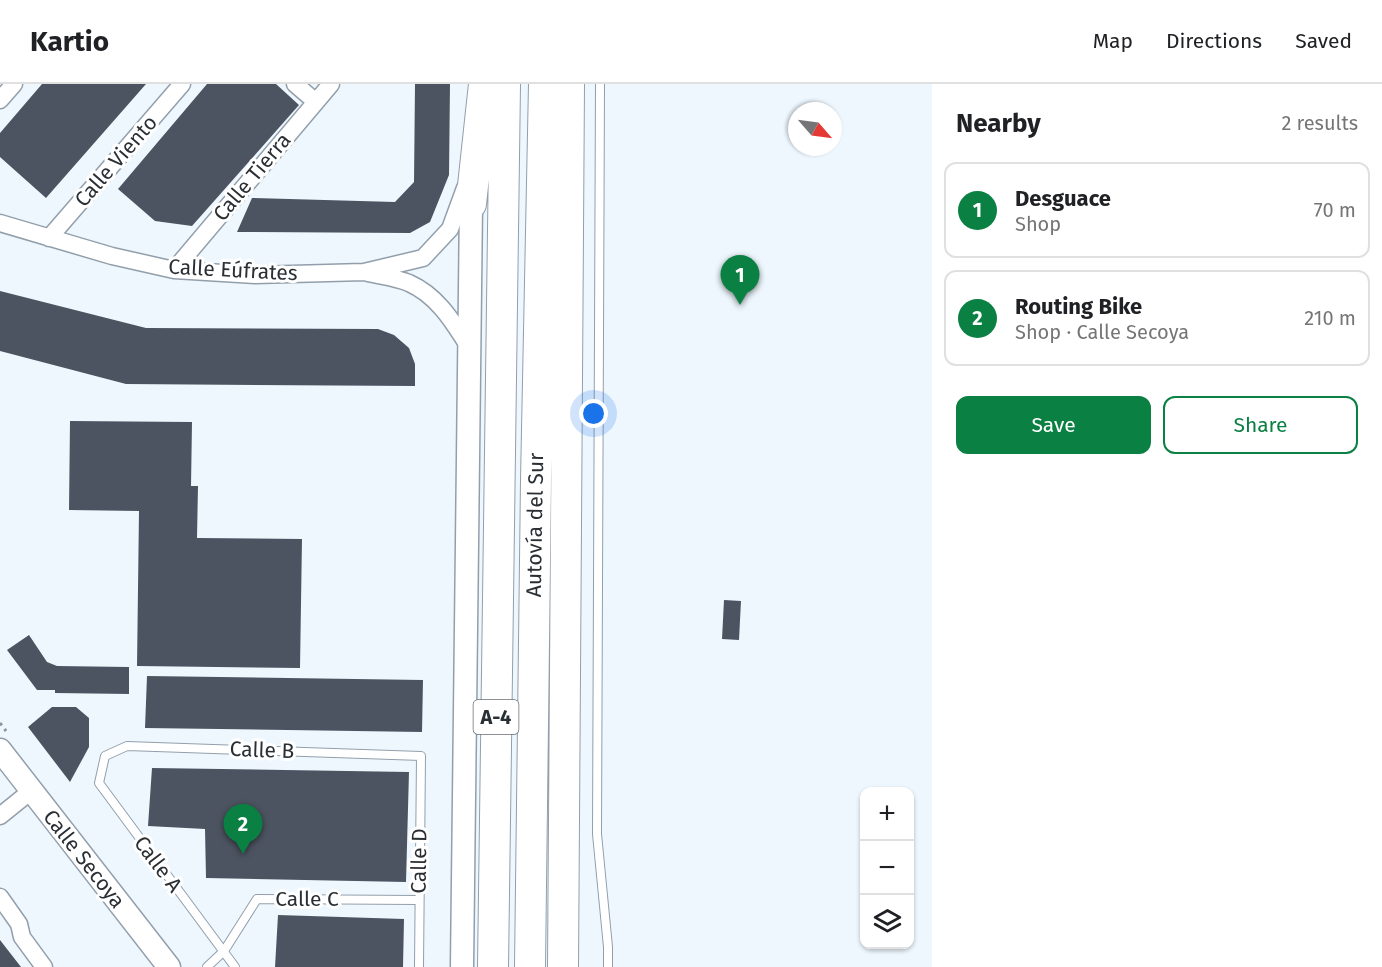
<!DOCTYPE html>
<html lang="en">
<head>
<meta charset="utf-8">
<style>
  body { margin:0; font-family:"Fira Sans",sans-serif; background:#f6f6f6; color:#202124 }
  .controls { position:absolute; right:18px; bottom:18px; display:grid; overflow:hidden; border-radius:12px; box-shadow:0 2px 4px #0004 }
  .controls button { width:54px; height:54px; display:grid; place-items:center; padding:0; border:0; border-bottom:2px solid #e0e0e0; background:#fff; color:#202124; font:30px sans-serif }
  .compass { position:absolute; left:788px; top:18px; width:54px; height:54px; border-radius:50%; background:#fff; box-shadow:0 2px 4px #0004; rotate:118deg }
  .you { position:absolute; left:594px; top:330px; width:21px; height:21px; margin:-15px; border:4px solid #fff; border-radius:50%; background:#1a73e8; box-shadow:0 0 0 9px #1a73e833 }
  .badge { display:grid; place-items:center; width:39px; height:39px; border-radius:50%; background:#0b8043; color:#fff; font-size:20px; font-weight:700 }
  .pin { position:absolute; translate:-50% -50px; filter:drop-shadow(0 2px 3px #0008) }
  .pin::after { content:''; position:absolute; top:32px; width:21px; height:18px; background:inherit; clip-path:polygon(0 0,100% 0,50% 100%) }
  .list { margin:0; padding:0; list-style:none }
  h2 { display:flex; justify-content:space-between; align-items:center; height:78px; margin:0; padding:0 24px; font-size:26px }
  h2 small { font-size:20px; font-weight:400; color:#757577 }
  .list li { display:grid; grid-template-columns:39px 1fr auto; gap:18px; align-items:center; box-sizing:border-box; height:96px; margin:0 12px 12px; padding:0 12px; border:2px solid #e0e0e0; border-radius:12px }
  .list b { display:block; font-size:22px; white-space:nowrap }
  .list p { margin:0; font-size:20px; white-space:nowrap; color:#757577 }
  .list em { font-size:20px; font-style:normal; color:#757577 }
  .actions { display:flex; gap:12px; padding:18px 24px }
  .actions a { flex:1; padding:14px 0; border:2px solid #0b8043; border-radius:12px; text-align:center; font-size:21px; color:#0b8043 }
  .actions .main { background:#0b8043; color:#fff }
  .icon { flex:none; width:33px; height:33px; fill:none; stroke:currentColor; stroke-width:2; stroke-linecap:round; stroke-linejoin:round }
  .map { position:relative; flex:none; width:932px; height:883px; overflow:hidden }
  header { display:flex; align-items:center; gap:36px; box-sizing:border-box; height:84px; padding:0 30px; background:#fff; border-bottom:2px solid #e0e0e0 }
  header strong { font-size:28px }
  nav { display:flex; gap:33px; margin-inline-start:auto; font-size:21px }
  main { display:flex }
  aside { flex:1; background:#fff }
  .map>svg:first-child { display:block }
  .building { fill:#4d5461 }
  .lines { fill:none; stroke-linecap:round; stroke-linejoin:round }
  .lane-casing { stroke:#929fab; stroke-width:10 }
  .street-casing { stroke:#929fab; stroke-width:19 }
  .secondary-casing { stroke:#929fab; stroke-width:25 }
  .highway-casing { stroke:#929fab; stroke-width:32 }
  .path { stroke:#8e959b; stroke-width:3; stroke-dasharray:3 4.5; stroke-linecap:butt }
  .lane { stroke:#fff; stroke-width:8 }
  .street { stroke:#fff; stroke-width:16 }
  .secondary { stroke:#fff; stroke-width:22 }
  .highway { stroke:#fff; stroke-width:30 }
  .labels { text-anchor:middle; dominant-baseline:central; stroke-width:6; stroke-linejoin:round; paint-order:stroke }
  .shield { fill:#fff; stroke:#6a6d71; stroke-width:1.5 }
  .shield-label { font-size:20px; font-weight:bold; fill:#2a2f34 }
  .street-label { font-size:21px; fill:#2a2f34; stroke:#fff }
</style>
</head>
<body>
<header>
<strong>Kartio</strong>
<nav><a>Map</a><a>Directions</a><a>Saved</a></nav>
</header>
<main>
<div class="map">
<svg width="932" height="883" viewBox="0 0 932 883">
  <rect width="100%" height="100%" fill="#eef7fe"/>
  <path class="building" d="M 42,0 L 146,0 L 46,114 L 0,73 L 0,49 Z
    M 207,0 L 276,0 L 299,21 L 192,142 L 155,137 L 118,105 Z
    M 415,0 L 450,0 L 449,91 L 430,138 L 410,149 L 237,148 L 252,114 L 395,118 L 414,98 Z
    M 0,207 L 146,244 L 378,245 L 394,251 L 409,264 L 415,280 L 415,302 L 126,300 L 0,267 Z
    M 70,337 L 192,338 L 191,402 L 198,402 L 197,454 L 302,455 L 300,584 L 137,582 L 139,427 L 69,426 Z
    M 724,516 L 741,517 L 739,556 L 722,555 Z
    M 29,551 L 47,578 L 57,582 L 129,583 L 129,610 L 55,609 L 55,606 L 37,606 L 7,566 Z
    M 147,592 L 423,596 L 422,648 L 145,644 Z
    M 52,623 L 76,623 L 89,634 L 89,663 L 70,698 L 28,643 Z
    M 152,684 L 409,688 L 406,798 L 206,794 L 205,745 L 148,742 Z
    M 278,831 L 404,835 L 403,883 L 275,883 Z
    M 0,856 L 21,883 L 0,883 Z"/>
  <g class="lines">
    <g class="lane-casing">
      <path id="lane" d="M 600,0 L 597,750 L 608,863 L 608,883
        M 207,883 L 224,867 L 257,815 L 419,816
        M 235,883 L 99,699 L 105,672 L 127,662 L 421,672 L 419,883"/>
    </g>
    <g class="street-casing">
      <path id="street" d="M 295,0 L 316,18
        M 0,16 L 14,0
        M 0,139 L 112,172 L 174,186 L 255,191 L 364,188 L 423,174 L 450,145 L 465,104
        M 49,154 L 182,0
        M 174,186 L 331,0
        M 368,189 C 381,192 397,194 409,199 C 438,212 453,238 469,263
        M 0,732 L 31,707
        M 0,813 L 19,840 L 22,853 L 44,883"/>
    </g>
    <g class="secondary-casing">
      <path id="secondary" d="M 0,666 L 169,883
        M 462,883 L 471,120 L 468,106"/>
    </g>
    <g class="highway-casing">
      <path id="highway" d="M 471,120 L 484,0
        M 493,883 L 505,0
        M 530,883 L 536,396 L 544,0
        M 563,883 L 569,0"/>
    </g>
    <path class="path" d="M 0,639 L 6,647"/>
    <use href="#lane" class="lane"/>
    <use href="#street" class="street"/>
    <use href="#secondary" class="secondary"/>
    <use href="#highway" class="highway"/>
  </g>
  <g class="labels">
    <rect class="shield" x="473.5" y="616" width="45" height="34" rx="4.5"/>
    <g class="shield-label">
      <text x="496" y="633">A-4</text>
    </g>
    <g class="street-label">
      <text transform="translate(116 77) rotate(-49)">Calle Viento</text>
      <text transform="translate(252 93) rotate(-50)">Calle Tierra</text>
      <text transform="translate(233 186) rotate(3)">Calle Eúfrates</text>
      <text transform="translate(535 441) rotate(-89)">Autovía del Sur</text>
      <text transform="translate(262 666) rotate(2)">Calle B</text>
      <text transform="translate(84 775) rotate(52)">Calle Secoya</text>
      <text transform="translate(419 777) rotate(-89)">Calle D</text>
      <text transform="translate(158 780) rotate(53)">Calle A</text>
      <text x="307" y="815">Calle C</text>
    </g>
  </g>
</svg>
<div class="controls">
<button>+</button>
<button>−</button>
<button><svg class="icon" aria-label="layers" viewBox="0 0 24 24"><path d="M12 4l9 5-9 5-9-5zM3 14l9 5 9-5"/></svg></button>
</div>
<svg class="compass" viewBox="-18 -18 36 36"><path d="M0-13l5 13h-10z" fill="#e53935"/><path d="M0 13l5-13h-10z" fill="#757577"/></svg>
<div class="you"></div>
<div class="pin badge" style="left:740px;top:221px">1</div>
<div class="pin badge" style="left:243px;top:770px">2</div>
</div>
<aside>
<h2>Nearby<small>2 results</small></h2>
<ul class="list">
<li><span class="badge">1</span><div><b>Desguace</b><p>Shop</p></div><em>70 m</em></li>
<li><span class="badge">2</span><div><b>Routing Bike</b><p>Shop · Calle Secoya</p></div><em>210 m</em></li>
</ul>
<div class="actions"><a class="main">Save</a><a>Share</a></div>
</aside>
</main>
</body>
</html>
